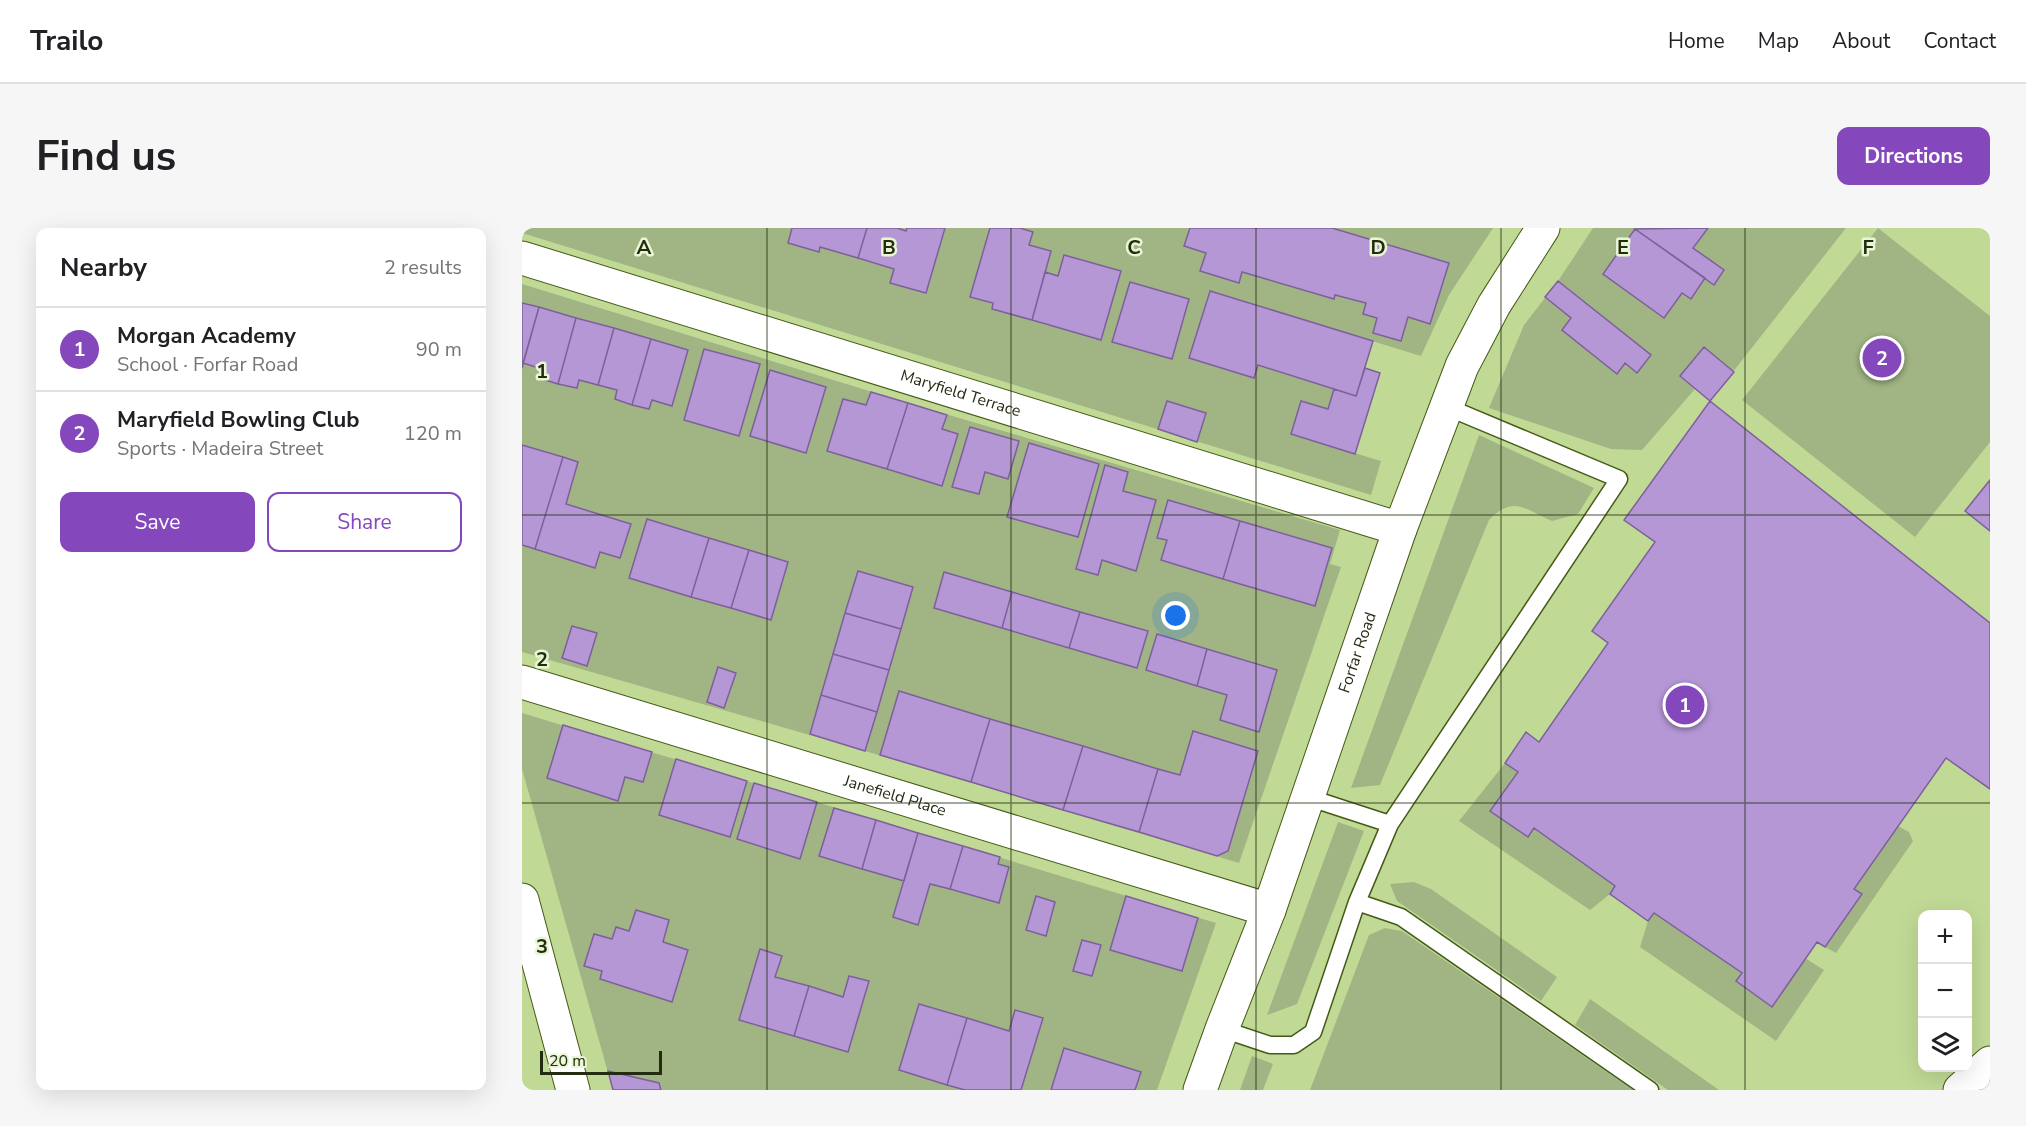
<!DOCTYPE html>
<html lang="en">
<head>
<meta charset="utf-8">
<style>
  body { margin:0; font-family:"Nunito Sans",sans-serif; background:#f6f6f6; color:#202124 }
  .controls { position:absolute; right:18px; bottom:18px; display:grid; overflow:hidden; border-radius:12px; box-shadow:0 6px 24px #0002 }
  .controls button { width:54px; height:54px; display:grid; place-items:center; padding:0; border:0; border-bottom:2px solid #e0e0e0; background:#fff; color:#202124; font:30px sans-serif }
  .scale { position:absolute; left:18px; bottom:15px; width:122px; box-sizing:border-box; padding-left:6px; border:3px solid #232c11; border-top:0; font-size:16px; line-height:21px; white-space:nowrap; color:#232c11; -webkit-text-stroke:4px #e8f6d3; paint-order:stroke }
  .you { position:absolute; left:654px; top:388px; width:21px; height:21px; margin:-15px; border:4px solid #fff; border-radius:50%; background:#1a73e8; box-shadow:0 0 0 9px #1a73e833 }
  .badge { display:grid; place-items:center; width:39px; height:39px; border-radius:50%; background:#8547bc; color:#fff; font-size:20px; font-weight:700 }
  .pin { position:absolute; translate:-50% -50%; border:3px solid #fff; box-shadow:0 2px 6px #0006 }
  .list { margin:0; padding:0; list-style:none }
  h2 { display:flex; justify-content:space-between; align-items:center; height:78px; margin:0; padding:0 24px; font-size:26px }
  h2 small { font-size:20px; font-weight:400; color:#757577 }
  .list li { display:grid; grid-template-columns:39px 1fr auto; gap:18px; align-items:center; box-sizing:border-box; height:84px; padding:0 24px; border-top:2px solid #e0e0e0 }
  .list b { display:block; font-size:22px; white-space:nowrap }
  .list p { margin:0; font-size:20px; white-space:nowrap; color:#757577 }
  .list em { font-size:20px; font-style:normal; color:#757577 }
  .actions { display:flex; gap:12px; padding:18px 24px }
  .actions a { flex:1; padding:14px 0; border:2px solid #8547bc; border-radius:12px; text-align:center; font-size:21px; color:#8547bc }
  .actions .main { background:#8547bc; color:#fff }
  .icon { flex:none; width:33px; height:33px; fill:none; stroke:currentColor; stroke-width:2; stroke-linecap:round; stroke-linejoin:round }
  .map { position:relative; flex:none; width:1468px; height:862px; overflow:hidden; border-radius:12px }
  header { display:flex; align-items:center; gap:36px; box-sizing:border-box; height:84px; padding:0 30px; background:#fff; border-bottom:2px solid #e0e0e0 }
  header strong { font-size:28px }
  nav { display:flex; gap:33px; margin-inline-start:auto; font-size:21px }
  .intro { display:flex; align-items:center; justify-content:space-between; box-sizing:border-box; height:144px; padding:0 36px }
  h1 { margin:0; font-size:42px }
  .button { padding:15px 27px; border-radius:12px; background:#8547bc; color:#fff; font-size:21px; font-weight:700 }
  main { display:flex; gap:36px; padding:0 36px }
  aside { flex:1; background:#fff; border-radius:12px; box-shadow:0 6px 24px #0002 }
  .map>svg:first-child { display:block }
  .green { fill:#a1b484 }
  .building { fill:#b597d6; stroke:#7d609b; stroke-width:1.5 }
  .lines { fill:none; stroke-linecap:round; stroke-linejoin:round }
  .service-casing { stroke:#455a17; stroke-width:19 }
  .minor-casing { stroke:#455a17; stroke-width:35 }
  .tertiary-casing { stroke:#455a17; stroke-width:35 }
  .primary-casing { stroke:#455a17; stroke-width:35 }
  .service { stroke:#fff; stroke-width:16 }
  .minor { stroke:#fff; stroke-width:33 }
  .tertiary { stroke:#fff; stroke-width:33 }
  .primary { stroke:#fff; stroke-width:33 }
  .grid { fill:none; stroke:#232c11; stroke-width:1.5; stroke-opacity:0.55 }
  .labels { text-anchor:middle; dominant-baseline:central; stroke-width:5; stroke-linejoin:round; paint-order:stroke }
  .street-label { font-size:16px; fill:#232c11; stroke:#e8f6d3 }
  .grid-label { font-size:20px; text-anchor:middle; font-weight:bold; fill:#232c11; stroke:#e8f6d3; stroke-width:5; stroke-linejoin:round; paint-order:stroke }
</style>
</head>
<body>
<header>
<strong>Trailo</strong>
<nav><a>Home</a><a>Map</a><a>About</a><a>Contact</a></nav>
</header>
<div class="intro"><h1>Find us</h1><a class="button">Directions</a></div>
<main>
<aside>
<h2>Nearby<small>2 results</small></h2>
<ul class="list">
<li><span class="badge">1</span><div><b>Morgan Academy</b><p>School · Forfar Road</p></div><em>90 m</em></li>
<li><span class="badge">2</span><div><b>Maryfield Bowling Club</b><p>Sports · Madeira Street</p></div><em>120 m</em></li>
</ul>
<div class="actions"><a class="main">Save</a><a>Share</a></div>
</aside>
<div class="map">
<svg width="1468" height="862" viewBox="0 0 1468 862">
  <rect width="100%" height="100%" fill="#c0da96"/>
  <path class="green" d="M 0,0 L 971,0 L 927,67 L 899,128 L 687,63 L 667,130 L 732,149 L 736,137 L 812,161 L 806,181 L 779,173 L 769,206 L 859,233 L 849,267 L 0,5 Z
    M 1071,0 L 1324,0 L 1188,173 L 1173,161 L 1120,222 L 1089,221 L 967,180 L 1002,97 L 1036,53 Z
    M 1356,0 L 1468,88 L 1468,214 L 1393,309 L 1220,172 Z
    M 0,56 L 386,175 L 818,302 L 808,336 L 819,339 L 717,635 L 343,523 L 0,424 Z
    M 957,207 L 1072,260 L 1056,286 L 1030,293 C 1003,281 991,267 967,292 L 858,557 L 829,560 Z
    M 0,485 L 694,695 L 635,862 L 91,862 L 0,541 Z
    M 983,535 L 996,544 L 969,584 L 1005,609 L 1012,600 L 1093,658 L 1088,666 L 1068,682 L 937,593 Z
    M 816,594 L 842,603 L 775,776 L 745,787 Z
    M 1376,598 L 1387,604 L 1391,613 L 1314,725 L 1303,719 L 1340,667 L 1332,661 Z
    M 892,654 L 909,661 L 1035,749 L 1019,773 L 875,673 L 868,656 Z
    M 1132,685 L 1220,745 L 1214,754 L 1249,779 L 1283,730 L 1302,742 L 1254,813 L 1118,719 L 1126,693 Z
    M 863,700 L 880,703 L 1111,862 L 788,862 L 847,707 Z
    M 1068,771 L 1197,862 L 1146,862 L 1053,797 Z
    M 730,828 L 751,836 L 741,862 L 718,862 Z"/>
  <path class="building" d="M 270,0 L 345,0 L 336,30 L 298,19 L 297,24 L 266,15 Z
    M 345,0 L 375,0 L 384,3 L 385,0 L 423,0 L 404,65 L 368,55 L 372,41 L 336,30 Z
    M 468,0 L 498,0 L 511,4 L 507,17 L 529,23 L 510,92 L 470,81 L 471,75 L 448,69 Z
    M 668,0 L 810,0 L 927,35 L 908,96 L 886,89 L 879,113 L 851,105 L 855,90 L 841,86 L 844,75 L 813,67 L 812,71 L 720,44 L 717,55 L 678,43 L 684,25 L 662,18 Z
    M 1186,0 L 1171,20 L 1202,42 L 1192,57 L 1113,1 Z
    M 1113,1 L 1183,50 L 1169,71 L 1160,65 L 1142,90 L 1081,46 Z
    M 542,27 L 599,43 L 579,112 L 510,92 L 523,44 L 536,48 Z
    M 1036,53 L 1129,127 L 1115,145 L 1103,135 L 1095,146 L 1040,102 L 1049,90 L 1023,69 Z
    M 608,54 L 667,71 L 650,131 L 590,114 Z
    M 688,63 L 851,113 L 834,168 L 736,137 L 732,150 L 667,130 Z
    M 0,75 L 17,79 L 0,140 Z
    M 17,79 L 54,90 L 36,156 L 17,150 L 20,141 L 1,135 Z
    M 54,90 L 92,100 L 76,157 L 57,152 L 55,160 L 36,156 Z
    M 92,100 L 129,111 L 110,177 L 93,171 L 95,162 L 76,157 Z
    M 129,111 L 166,122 L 150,178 L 130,172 L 127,181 L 110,177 Z
    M 1182,119 L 1212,144 L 1188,173 L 1158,148 Z
    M 182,121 L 238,136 L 217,208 L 162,192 Z
    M 843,140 L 858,145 L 833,226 L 769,206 L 779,173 L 806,181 L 812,161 L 834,168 Z
    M 248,142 L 304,159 L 284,225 L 228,208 Z
    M 349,164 L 386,175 L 365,241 L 305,223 L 321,171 L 344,177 Z
    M 645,173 L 684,185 L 675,214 L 636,201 Z
    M 1188,173 L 1468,395 L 1468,561 L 1424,530 L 1332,661 L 1340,666 L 1303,719 L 1295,714 L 1250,779 L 1214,753 L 1220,745 L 1132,685 L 1126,693 L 1088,666 L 1093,658 L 1012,600 L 1006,609 L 968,583 L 996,544 L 983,535 L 1004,504 L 1017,514 L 1086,415 L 1070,403 L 1133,314 L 1102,292 Z
    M 386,175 L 425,187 L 420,201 L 436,206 L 420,258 L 365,241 Z
    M 448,199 L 497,213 L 486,251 L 463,244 L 457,266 L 430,259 Z
    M 507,215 L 577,236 L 556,309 L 485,289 Z
    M 0,217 L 41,229 L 13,321 L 0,317 Z
    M 41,229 L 56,234 L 44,276 L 109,296 L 98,330 L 78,324 L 73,340 L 13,321 Z
    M 583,237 L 606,244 L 601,263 L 634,272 L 614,343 L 580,332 L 576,347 L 554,341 Z
    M 1468,252 L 1468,303 L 1443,283 Z
    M 646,272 L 718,293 L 701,351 L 639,332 L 645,312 L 635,310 Z
    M 125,291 L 187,310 L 169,369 L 107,350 Z
    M 718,293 L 810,320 L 793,378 L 701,351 Z
    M 187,310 L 227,322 L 209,380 L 169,369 Z
    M 227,322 L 266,334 L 249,392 L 209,380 Z
    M 336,343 L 391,359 L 379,401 L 323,385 Z
    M 422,344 L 490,364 L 480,400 L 412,380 Z
    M 490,364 L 558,384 L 547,420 L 480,400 Z
    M 558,384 L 626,403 L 615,440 L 547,420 Z
    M 323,385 L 379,401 L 367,442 L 311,426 Z
    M 50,398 L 75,405 L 65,438 L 40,430 Z
    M 635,406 L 685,421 L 675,458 L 624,442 Z
    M 685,421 L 755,442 L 737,504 L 698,492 L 705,467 L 675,458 Z
    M 311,426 L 367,442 L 355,484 L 299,467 Z
    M 196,439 L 214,445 L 202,480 L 185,474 Z
    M 377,463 L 468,491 L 449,554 L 358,527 Z
    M 299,467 L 355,484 L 343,523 L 288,506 Z
    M 468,491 L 561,518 L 541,582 L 449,554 Z
    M 41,497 L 130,524 L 121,554 L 103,549 L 96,573 L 25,550 Z
    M 671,503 L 736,523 L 706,623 L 695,628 L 617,604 L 636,541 L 658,547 Z
    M 561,518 L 636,541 L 617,604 L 541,582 Z
    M 154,531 L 225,553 L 208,609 L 137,587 Z
    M 232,555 L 295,574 L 278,631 L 215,611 Z
    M 312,580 L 354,592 L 340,641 L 297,628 Z
    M 354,592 L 396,605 L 382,653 L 340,641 Z
    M 396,605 L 441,618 L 428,661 L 408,656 L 396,697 L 371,689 Z
    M 441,618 L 478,629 L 476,636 L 487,639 L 477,675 L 428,661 Z
    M 514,668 L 533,674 L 524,708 L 504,702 Z
    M 604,668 L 676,690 L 660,743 L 588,722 Z
    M 114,682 L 147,692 L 141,714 L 166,722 L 150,774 L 78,751 L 80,743 L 62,738 L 72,706 L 90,711 L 94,699 L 107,703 Z
    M 560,712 L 579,717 L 570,748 L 551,743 Z
    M 238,721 L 260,728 L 253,749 L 287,758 L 272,808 L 217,792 Z
    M 327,748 L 347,753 L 326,824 L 272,808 L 287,758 L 321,769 Z
    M 397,776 L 445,790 L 425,857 L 377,842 Z
    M 493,782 L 521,790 L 499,862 L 443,862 L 425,857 L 445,790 L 487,803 Z
    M 542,820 L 619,844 L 613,862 L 529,862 Z
    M 86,843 L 137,855 L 139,862 L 91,862 Z"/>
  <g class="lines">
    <g class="service-casing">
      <path id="service" d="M 785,569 L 868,596
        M 835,674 L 879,689 L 1128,862
        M 700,801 L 748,817 L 772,817 L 791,804 L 835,674 L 868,596 L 1097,251 L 925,179"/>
    </g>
    <g class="minor-casing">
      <g id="minor">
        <path id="s1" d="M 0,30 L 878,301"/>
        <path id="s2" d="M 0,454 L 747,682"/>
        <path d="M 0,672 L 51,862"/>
      </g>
    </g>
    <g class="tertiary-casing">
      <path id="tertiary" d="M 1438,862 L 1468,835"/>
    </g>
    <g class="primary-casing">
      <g id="primary">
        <path id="s3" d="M 678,862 L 700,801 L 747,682 L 878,301 L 940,138 L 972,77 L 1021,0"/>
      </g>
    </g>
    <use href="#service" class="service"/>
    <use href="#minor" class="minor"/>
    <use href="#tertiary" class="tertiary"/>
    <use href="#primary" class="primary"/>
  </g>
  <path class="grid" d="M 245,0 L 245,862M 489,0 L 489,862M 734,0 L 734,862M 979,0 L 979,862M 1223,0 L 1223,862M 0,287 L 1468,287M 0,575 L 1468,575"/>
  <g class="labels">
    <g class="street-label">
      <text stroke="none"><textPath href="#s1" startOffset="459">Maryfield Terrace</textPath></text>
      <text stroke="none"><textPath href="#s3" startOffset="465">Forfar Road</textPath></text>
      <text stroke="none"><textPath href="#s2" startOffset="390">Janefield Place</textPath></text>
    </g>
  </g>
  <g class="grid-label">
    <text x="122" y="26">A</text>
    <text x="367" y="26">B</text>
    <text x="612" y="26">C</text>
    <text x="856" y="26">D</text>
    <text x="1101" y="26">E</text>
    <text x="1346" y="26">F</text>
    <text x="20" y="150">1</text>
    <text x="20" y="438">2</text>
    <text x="20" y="725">3</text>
  </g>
</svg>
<div class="controls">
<button>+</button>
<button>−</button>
<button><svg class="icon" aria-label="layers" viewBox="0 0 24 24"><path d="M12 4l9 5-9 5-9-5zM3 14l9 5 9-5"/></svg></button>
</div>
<div class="scale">20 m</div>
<div class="you"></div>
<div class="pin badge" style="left:1163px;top:477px">1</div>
<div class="pin badge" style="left:1360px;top:130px">2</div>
</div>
</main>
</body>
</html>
